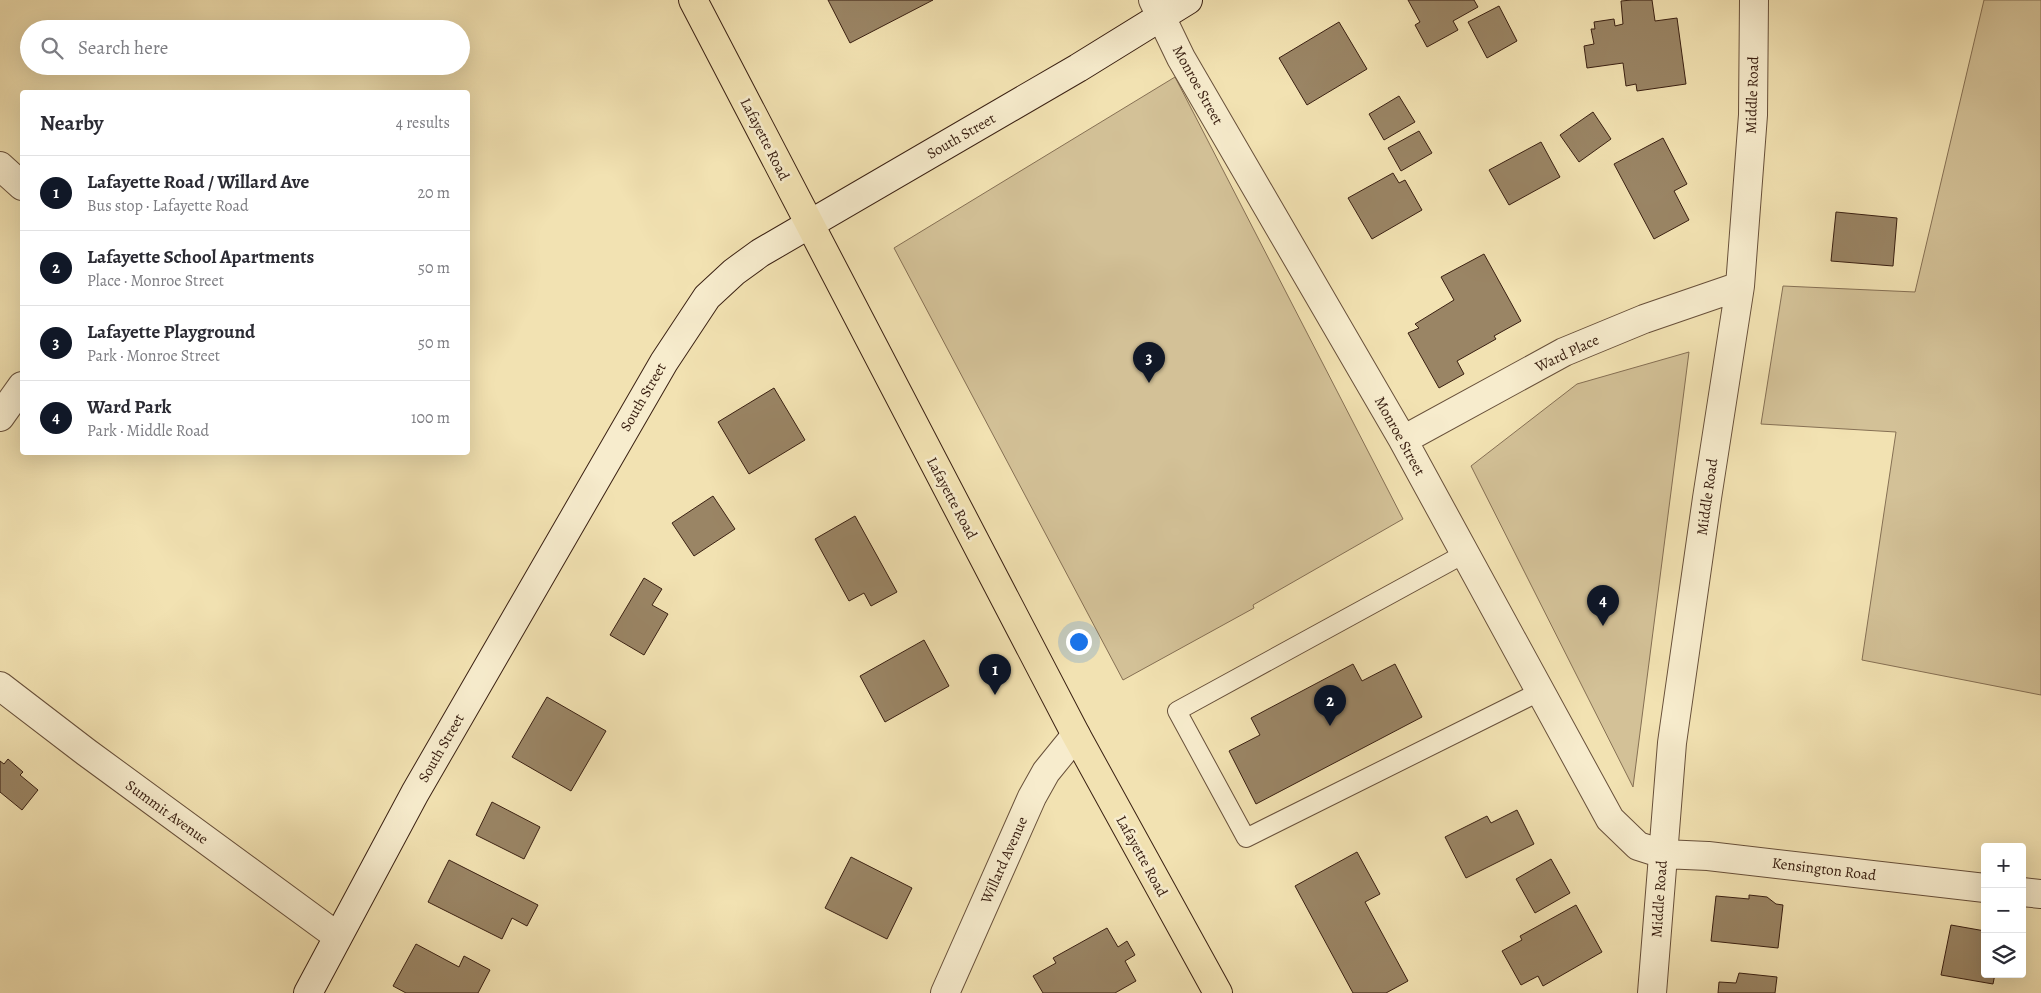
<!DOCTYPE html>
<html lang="en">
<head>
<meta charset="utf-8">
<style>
  body { margin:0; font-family:Alegreya,serif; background:#f2f2f3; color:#2b2b33 }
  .controls { position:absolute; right:15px; bottom:15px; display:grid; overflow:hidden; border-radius:5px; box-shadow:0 5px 20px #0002 }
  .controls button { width:45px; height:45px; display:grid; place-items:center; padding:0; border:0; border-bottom:1px solid #e1e1e2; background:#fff; color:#2b2b33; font:25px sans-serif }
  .you { position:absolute; left:1078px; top:641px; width:18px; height:18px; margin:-12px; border:4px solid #fff; border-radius:50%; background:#1a73e8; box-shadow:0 0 0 8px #1a73e833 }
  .badge { display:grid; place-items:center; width:32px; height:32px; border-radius:50%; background:#111827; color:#fff; font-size:16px; font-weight:700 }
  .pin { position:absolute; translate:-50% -41px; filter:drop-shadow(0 1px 2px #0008) }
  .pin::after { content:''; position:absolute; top:26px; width:18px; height:15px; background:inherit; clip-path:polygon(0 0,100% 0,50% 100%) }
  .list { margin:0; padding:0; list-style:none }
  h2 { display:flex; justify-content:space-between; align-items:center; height:65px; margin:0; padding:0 20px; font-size:21px }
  h2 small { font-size:16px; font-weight:400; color:#7c7c81 }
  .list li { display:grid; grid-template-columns:32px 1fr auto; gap:15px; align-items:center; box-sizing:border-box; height:75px; padding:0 20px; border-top:1px solid #e1e1e2 }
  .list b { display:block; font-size:19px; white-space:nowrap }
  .list p { margin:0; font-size:16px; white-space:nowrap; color:#7c7c81 }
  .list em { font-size:16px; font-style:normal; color:#7c7c81 }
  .icon { flex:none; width:28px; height:28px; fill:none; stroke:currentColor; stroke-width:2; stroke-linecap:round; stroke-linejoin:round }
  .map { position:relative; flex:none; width:2041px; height:993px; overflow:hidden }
  .search { position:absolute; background:#fff; box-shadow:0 5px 20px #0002; left:20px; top:20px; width:450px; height:55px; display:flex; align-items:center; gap:12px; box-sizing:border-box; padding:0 18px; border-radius:28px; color:#7c7c81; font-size:19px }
  .panel { position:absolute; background:#fff; box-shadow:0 5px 20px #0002; left:20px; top:90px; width:450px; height:365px; border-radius:5px }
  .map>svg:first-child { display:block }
  .green { fill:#d3c197; stroke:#867054 }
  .building { fill:#9a8565; stroke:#3a2012 }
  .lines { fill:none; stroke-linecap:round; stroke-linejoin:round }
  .lane-casing { stroke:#68503a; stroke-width:20 }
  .street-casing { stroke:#68503a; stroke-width:30 }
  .secondary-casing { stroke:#3a2012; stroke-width:30 }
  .primary-casing { stroke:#3a2012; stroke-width:30 }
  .lane { stroke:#f7eccd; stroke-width:18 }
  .street { stroke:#f7eccd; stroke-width:28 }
  .secondary { stroke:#f7eccd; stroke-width:28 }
  .primary { stroke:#f2e2b2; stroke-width:28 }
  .labels { text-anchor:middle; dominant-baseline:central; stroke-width:5; stroke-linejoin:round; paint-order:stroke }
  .street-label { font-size:15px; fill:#3a2012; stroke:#f7eccd }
</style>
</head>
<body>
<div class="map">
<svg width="2041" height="993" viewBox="0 0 2041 993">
  <rect width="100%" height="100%" fill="#f2e2b2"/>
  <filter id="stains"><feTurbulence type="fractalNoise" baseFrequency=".004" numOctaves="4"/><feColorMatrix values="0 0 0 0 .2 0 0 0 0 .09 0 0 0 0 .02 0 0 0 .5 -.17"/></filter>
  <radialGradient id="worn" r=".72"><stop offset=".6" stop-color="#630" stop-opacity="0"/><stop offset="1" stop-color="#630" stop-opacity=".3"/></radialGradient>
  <path class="green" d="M 1984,0 L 2041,0 L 2041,695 L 1862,660 L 1896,432 L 1761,424 L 1783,286 L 1915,292 Z
    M 1175,77 L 1403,519 L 1253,605 L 1254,608 L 1123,680 L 894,248 Z
    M 1689,352 L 1633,787 L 1471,466 L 1577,384 Z"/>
  <path class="building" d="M 828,0 L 933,0 L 850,43 Z
    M 1408,0 L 1474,0 L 1478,7 L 1453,21 L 1458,30 L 1427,47 L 1415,25 L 1420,22 Z
    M 1632,0 L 1652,0 L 1655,21 L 1677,18 L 1686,84 L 1637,91 L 1636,84 L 1626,86 L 1623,63 L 1587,68 L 1584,46 L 1594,44 L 1591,29 L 1595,29 L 1594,22 L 1614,19 L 1615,26 L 1623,24 L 1621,1 Z
    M 1499,6 L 1517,41 L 1487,58 L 1468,22 Z
    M 1339,22 L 1367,69 L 1307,105 L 1279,58 Z
    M 1399,96 L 1415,122 L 1384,140 L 1369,114 Z
    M 1593,112 L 1611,139 L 1579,162 L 1560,135 Z
    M 1419,131 L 1432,153 L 1401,171 L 1388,148 Z
    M 1663,138 L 1687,184 L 1674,191 L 1689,220 L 1654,239 L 1614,164 Z
    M 1541,142 L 1560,177 L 1509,205 L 1489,170 Z
    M 1393,173 L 1399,183 L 1405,180 L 1422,210 L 1372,239 L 1348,198 Z
    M 1836,212 L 1897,218 L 1893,266 L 1831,261 Z
    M 1484,254 L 1521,321 L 1494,336 L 1496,339 L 1457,361 L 1464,374 L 1439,388 L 1408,333 L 1419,328 L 1415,324 L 1454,300 L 1441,277 Z
    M 774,388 L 805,440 L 749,474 L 718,422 Z
    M 713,496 L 735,529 L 694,556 L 672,523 Z
    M 855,516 L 897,592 L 871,606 L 864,593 L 849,601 L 815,539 Z
    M 644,578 L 662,589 L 652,605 L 668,614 L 644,655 L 610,635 Z
    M 924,640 L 949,686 L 885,722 L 860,676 Z
    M 1353,664 L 1362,681 L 1395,664 L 1422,717 L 1256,804 L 1229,751 L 1260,735 L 1251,718 Z
    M 547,697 L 606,731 L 571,791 L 512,757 Z
    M 8,759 L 23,772 L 20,775 L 38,790 L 22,810 L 0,792 L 0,761 L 4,764 Z
    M 492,802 L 540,827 L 524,859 L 476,835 Z
    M 1517,810 L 1534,844 L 1466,878 L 1445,837 L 1487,816 L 1491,823 Z
    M 1357,852 L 1380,894 L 1365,902 L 1408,981 L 1386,993 L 1353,993 L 1295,886 Z
    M 851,857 L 912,888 L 887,939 L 825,908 Z
    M 1551,859 L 1570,893 L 1535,913 L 1516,879 Z
    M 449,860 L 538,905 L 527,926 L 512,918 L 502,939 L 428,902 Z
    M 1749,895 L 1767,897 L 1776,904 L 1783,905 L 1778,948 L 1711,941 L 1716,896 L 1749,899 Z
    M 1576,905 L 1602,952 L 1543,986 L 1538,976 L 1521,985 L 1502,951 L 1522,940 L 1520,936 Z
    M 1951,925 L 1985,931 L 1985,974 L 1995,974 L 1993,984 L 1941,975 Z
    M 1107,928 L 1118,947 L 1127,941 L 1135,955 L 1125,961 L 1136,981 L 1115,993 L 1043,993 L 1033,976 L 1056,963 L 1053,958 Z
    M 416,944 L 459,967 L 464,956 L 490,970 L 478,993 L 406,993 L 393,986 Z
    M 1739,973 L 1777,977 L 1775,993 L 1718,993 L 1719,982 L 1736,983 Z"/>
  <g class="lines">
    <g class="lane-casing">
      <path id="lane" d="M 1464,554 L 1177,711 L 1246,838 L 1539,692"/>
    </g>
    <g class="street-casing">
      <path id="street" d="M 1153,0 L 1181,58 L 1403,440 L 1610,819 L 1638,846 L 1663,854 L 1708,856 L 1985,888
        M 0,166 L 22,186
        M 0,417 L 22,386
        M 1403,440 L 1564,352 L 1644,319 L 1740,286
        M 0,686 L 86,752 L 337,936
        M 2022,892 L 2041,894
        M 945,993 L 1032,797 L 1046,772 L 1076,735
        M 1652,993 L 1672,743 L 1707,498 L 1740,286 L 1753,115 L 1754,0"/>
    </g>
    <g class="secondary-casing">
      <path id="secondary" d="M 308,993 L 415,793 L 664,362 L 707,297 L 734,272 L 760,253 L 1078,68 L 1188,0"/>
    </g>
    <g class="primary-casing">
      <path id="primary" d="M 693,0 L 1076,735 L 1218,993"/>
    </g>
    <use href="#lane" class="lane"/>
    <use href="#street" class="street"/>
    <use href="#secondary" class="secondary"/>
    <use href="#primary" class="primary"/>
  </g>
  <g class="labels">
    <g class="street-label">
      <text transform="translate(1198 85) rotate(61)">Monroe Street</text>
      <text transform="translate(1752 95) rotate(-88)">Middle Road</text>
      <text transform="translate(961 136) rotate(-30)">South Street</text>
      <text transform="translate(765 139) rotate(63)">Lafayette Road</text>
      <text transform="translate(1567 353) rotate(-25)">Ward Place</text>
      <text transform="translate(643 397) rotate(-60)">South Street</text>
      <text transform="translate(1400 436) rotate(61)">Monroe Street</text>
      <text transform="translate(1707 497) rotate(-82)">Middle Road</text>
      <text transform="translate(952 498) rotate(62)">Lafayette Road</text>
      <text transform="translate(441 748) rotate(-60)">South Street</text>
      <text transform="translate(167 812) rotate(36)">Summit Avenue</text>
      <text transform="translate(1142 856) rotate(61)">Lafayette Road</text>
      <text transform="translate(1004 860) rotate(-66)">Willard Avenue</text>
      <text transform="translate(1824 869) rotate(7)">Kensington Road</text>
      <text transform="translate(1659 899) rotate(-86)">Middle Road</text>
    </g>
  </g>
  <rect width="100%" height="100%" filter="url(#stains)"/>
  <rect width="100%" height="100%" fill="url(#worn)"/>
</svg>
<div class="controls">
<button>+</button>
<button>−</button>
<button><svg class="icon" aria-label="layers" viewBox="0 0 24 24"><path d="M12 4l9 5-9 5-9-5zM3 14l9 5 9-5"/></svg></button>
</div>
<div class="you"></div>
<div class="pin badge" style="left:995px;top:695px">1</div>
<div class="pin badge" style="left:1330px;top:726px">2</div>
<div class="pin badge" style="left:1149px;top:383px">3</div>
<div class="pin badge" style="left:1603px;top:626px">4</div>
<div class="search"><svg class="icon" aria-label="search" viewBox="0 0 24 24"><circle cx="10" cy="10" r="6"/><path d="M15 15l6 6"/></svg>Search here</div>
<section class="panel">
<h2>Nearby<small>4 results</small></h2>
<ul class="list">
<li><span class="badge">1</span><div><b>Lafayette Road / Willard Ave</b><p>Bus stop · Lafayette Road</p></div><em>20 m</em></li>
<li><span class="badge">2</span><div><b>Lafayette School Apartments</b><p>Place · Monroe Street</p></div><em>50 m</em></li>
<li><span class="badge">3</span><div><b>Lafayette Playground</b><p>Park · Monroe Street</p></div><em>50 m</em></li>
<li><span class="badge">4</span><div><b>Ward Park</b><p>Park · Middle Road</p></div><em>100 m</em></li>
</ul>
</section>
</div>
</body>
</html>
